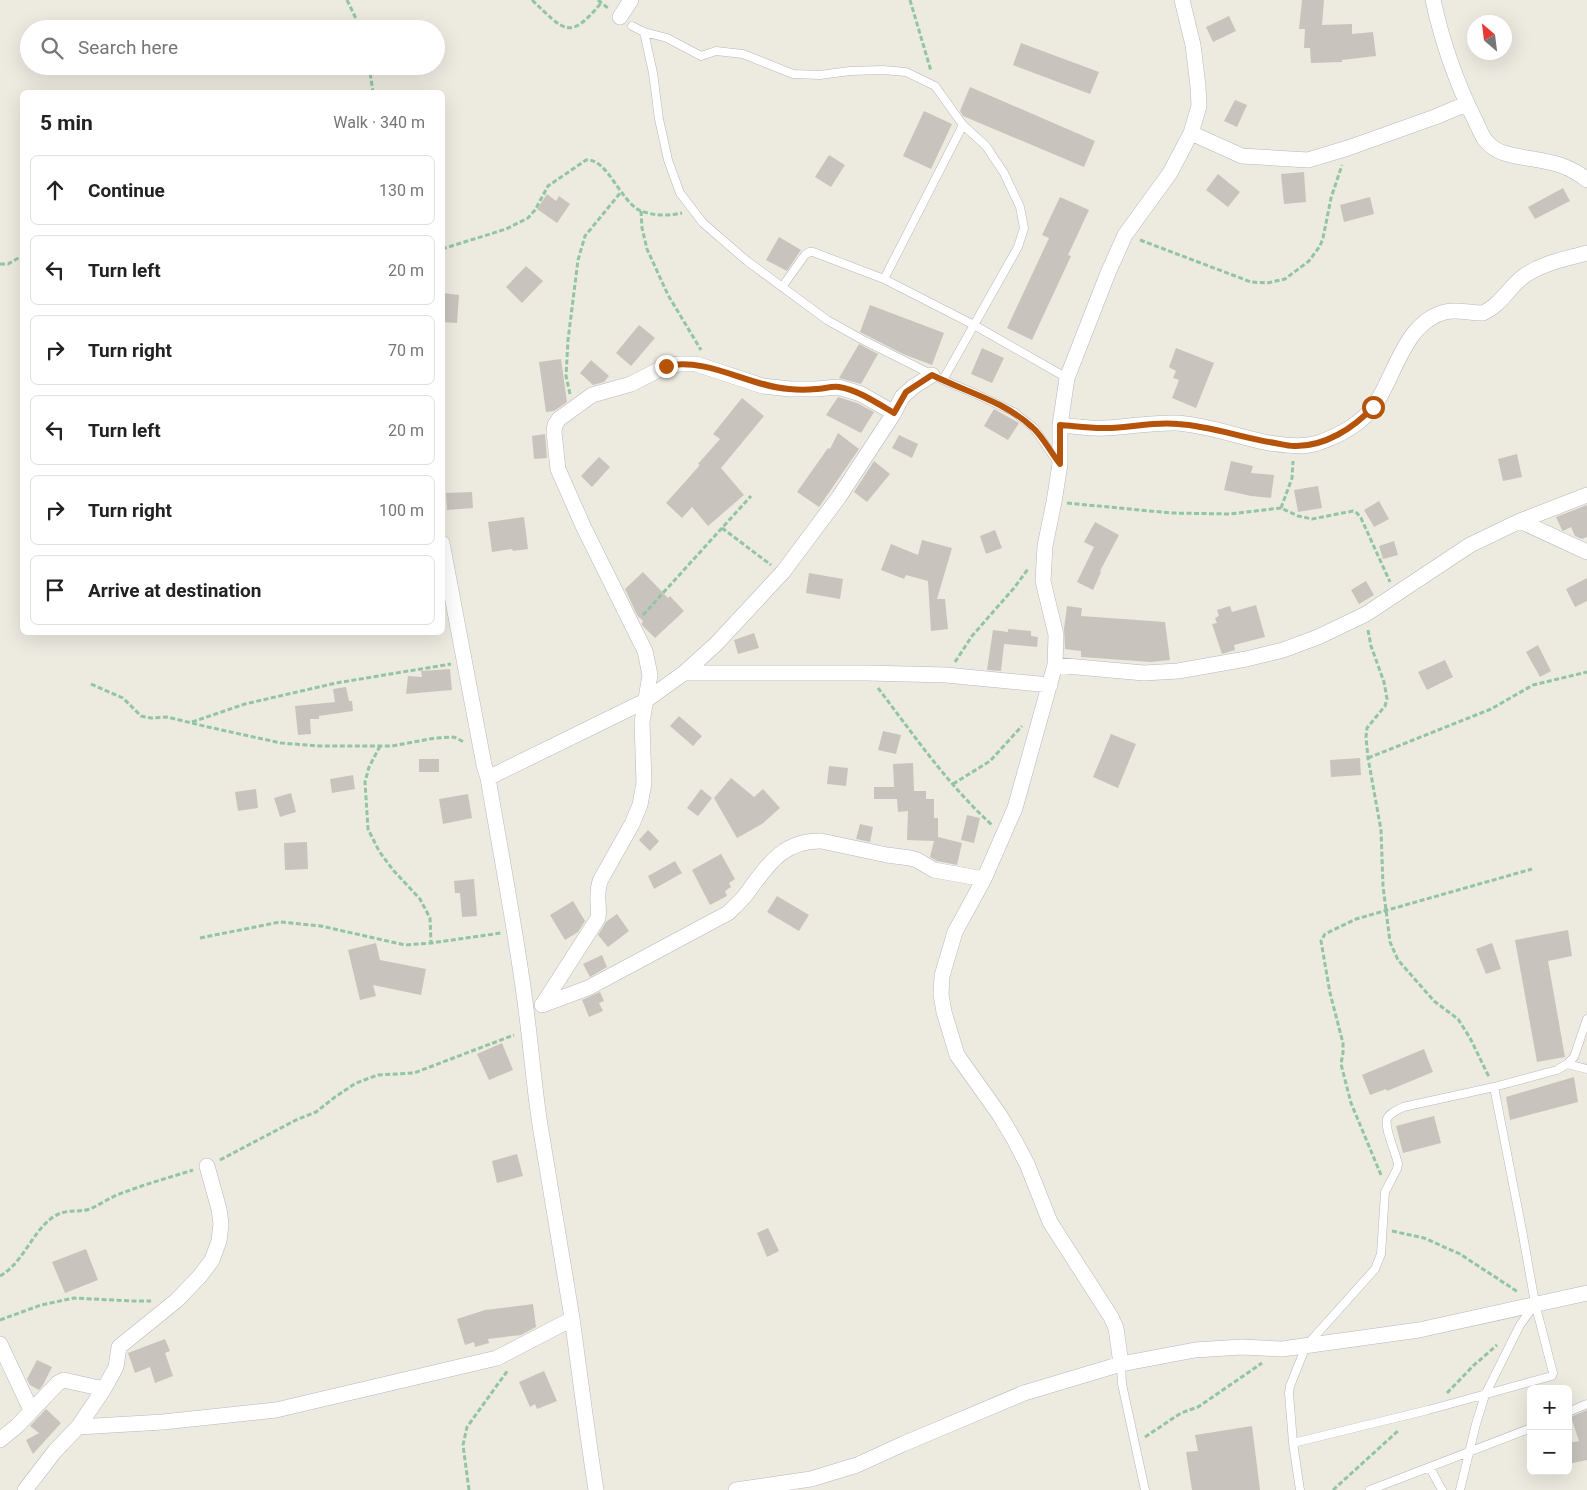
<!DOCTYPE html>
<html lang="en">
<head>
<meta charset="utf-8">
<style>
  body { margin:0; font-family:Roboto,sans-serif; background:#f2f2f2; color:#222 }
  .controls { position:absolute; right:15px; bottom:15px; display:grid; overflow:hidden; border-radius:8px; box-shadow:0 5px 20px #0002 }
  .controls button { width:45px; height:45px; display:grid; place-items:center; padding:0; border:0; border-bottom:1px solid #e0e0e0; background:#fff; color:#222; font:25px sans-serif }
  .compass { position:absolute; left:1467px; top:15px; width:45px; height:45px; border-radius:50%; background:#fff; box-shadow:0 5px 20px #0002; rotate:332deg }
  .stop { position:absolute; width:15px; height:15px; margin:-11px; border:4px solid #b45309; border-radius:50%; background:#fff }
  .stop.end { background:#b45309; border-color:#fff; box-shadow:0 1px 5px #0008 }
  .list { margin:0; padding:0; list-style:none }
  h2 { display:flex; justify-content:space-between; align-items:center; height:65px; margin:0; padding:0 20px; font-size:21px }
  h2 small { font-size:16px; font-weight:400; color:#767676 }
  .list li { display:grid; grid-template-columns:32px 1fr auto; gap:15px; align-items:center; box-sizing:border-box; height:70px; margin:0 10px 10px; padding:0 10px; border:1px solid #e0e0e0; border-radius:8px }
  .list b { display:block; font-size:19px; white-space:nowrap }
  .list em { font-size:16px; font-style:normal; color:#767676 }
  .icon { flex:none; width:28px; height:28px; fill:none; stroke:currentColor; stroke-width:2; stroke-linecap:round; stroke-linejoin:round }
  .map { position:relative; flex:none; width:1587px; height:1490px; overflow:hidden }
  .search { position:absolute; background:#fff; box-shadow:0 5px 20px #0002; left:20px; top:20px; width:425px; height:55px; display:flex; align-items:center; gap:12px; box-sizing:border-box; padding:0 18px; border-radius:28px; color:#767676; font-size:19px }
  .panel { position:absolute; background:#fff; box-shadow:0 5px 20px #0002; left:20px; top:90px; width:425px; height:545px; border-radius:8px }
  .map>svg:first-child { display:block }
  .building { fill:#c8c4bd }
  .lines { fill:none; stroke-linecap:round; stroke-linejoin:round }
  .lane-casing { stroke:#b6b8be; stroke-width:9 }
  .street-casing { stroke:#b6b8be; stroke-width:16 }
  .path { stroke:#92c5a2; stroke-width:3; stroke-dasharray:5 2.5; stroke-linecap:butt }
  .lane { stroke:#fff; stroke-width:8 }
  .street { stroke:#fff; stroke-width:15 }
  .route { stroke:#b45309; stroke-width:6 }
</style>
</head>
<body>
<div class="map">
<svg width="1587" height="1490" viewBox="0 0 1587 1490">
  <rect width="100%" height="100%" fill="#edeae0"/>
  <path class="building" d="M 1302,0 L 1324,0 L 1322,25 L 1352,24 L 1352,34 L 1373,32 L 1376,56 L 1342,60 L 1342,62 L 1311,63 L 1310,48 L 1304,48 L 1305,29 L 1299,29 Z
    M 1229,16 L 1236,31 L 1213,42 L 1206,27 Z
    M 1021,43 L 1099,72 L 1090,94 L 1013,65 Z
    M 970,87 L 1095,141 L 1084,167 L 963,116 L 960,111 Z
    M 1235,100 L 1247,105 L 1237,127 L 1224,121 Z
    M 924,111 L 952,124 L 931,169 L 903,156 Z
    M 829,155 L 845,165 L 831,187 L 815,177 Z
    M 1304,172 L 1306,202 L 1284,204 L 1281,174 Z
    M 1218,174 L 1240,192 L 1228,207 L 1206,190 Z
    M 1563,188 L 1570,201 L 1535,219 L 1528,207 Z
    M 547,194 L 556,201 L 559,196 L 570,204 L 557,223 L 537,209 Z
    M 1060,197 L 1089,210 L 1068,255 L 1071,256 L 1032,340 L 1007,328 L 1049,238 L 1042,235 Z
    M 1370,197 L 1374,214 L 1344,222 L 1340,205 Z
    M 779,237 L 801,250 L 787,271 L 766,260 Z
    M 526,266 L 543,281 L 522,303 L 506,287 Z
    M 442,293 L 459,295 L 457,323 L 442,322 Z
    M 870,305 L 944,333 L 932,365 L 903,354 L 860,332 Z
    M 639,325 L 655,338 L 631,366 L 616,353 Z
    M 859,344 L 878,354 L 861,384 L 839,378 Z
    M 982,348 L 1004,358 L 992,383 L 971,374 Z
    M 1176,348 L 1214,363 L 1196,408 L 1172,398 L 1179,380 L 1173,378 L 1176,371 L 1169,367 Z
    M 561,359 L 567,402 L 554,411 L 546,412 L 539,362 Z
    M 591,360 L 609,376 L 604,382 L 593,385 L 580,373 Z
    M 838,397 L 857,403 L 874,412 L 861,433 L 826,415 Z
    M 742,398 L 764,416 L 721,468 L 744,495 L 708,526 L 692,507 L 682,518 L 666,503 L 700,465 L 698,464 L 720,439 L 713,434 Z
    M 994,409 L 1019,423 L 1008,440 L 984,426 Z
    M 838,433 L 859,449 L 819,507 L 797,492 L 828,448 L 830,449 Z
    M 545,434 L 547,458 L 534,459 L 532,436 Z
    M 899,435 L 918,444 L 912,458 L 892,448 Z
    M 1517,454 L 1522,477 L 1503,481 L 1498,459 Z
    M 599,457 L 610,467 L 592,487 L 581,476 Z
    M 874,461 L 890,474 L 867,502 L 854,492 Z
    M 1231,461 L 1253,466 L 1251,473 L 1274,475 L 1271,498 L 1251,496 L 1224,490 Z
    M 1318,486 L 1322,508 L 1298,512 L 1294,490 Z
    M 472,492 L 473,508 L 447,510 L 446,493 Z
    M 1379,501 L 1389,519 L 1374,527 L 1364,510 Z
    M 1587,505 L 1587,537 L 1582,539 L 1575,536 L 1571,527 L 1563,531 L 1562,530 L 1556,517 Z
    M 524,517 L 528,549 L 513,551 L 512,549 L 492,552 L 488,522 Z
    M 1095,522 L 1119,535 L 1100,571 L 1101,572 L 1093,590 L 1077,582 L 1094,547 L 1084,542 Z
    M 995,530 L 1002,548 L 986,554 L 980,536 Z
    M 922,540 L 952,548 L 937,599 L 945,599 L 948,629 L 931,631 L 928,581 L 906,575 L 904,579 L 881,570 L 891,544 L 918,555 Z
    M 1394,541 L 1398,555 L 1383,559 L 1379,546 Z
    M 643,572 L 668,598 L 670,596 L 684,611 L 655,638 L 642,625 L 642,623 L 643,621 L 637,615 L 625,589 Z
    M 809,573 L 843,579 L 840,599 L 806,593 Z
    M 1587,578 L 1587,601 L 1575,607 L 1566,589 Z
    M 1366,581 L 1374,595 L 1359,604 L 1351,590 Z
    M 1256,605 L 1265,637 L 1234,645 L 1235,650 L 1222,654 L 1212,624 L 1217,623 L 1215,618 L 1219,616 L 1217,610 L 1230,606 L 1232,612 Z
    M 1067,606 L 1082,608 L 1081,616 L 1165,622 L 1170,660 L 1151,662 L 1081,657 L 1081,651 L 1065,649 L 1064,629 Z
    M 1008,629 L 1031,631 L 1031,636 L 1038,637 L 1037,647 L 1004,644 L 1001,671 L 987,670 L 993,630 L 1008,632 Z
    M 754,633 L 759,648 L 738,654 L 734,640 Z
    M 1538,645 L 1551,671 L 1540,677 L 1526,652 Z
    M 1445,660 L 1453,677 L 1427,690 L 1418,672 Z
    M 450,669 L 452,690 L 406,694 L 408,676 L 422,677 L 421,671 Z
    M 346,687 L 349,701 L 352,701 L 353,711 L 319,716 L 319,719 L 310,719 L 311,734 L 298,735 L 295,706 L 335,702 L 333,689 Z
    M 679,716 L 702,736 L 693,746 L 670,726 Z
    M 883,731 L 901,735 L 896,754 L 878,750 Z
    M 1111,734 L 1136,744 L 1118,788 L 1093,777 Z
    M 1360,758 L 1361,775 L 1331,777 L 1330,760 Z
    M 419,759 L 439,759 L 439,772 L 419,772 Z
    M 913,763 L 914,791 L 926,791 L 926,799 L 934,799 L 934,818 L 938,818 L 938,837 L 962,843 L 957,865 L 937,861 L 930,857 L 934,841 L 907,840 L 908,811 L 898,812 L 897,799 L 874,799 L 874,787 L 894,787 L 893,764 Z
    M 829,766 L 848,768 L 846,786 L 827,784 Z
    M 353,775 L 355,789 L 332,793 L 330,779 Z
    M 731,778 L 754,797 L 763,789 L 780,808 L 762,824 L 737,838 L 714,798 Z
    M 256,789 L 258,808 L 238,811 L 235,792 Z
    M 701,789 L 712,798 L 698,816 L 687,808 Z
    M 291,793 L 296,812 L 280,817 L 274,798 Z
    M 468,794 L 472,818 L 443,824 L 439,799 Z
    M 967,815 L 980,818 L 974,843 L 961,840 Z
    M 860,824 L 873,827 L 870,842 L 856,839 Z
    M 648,830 L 659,841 L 650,851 L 639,840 Z
    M 307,842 L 308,869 L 285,870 L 284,843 Z
    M 721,854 L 735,879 L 729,883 L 731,887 L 725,891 L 727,896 L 710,905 L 692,870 Z
    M 675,861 L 682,873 L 654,889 L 648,876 Z
    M 474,879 L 477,916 L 462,917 L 460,893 L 455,893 L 454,881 Z
    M 777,896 L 809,915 L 799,931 L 767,912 Z
    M 573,901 L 585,921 L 578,932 L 565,940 L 550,915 Z
    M 617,914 L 629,931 L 608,947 L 598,935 L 606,922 Z
    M 1568,930 L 1572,956 L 1548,961 L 1565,1057 L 1537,1062 L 1515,940 Z
    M 376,943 L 380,960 L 426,969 L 421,995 L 373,985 L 376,996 L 360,1000 L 348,950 Z
    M 1492,943 L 1501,969 L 1486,974 L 1476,949 Z
    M 602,955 L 607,967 L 590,977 L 583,964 Z
    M 600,992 L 604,1001 L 599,1003 L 603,1011 L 589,1017 L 582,1000 Z
    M 502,1043 L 513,1070 L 489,1080 L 477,1054 Z
    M 1424,1049 L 1433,1072 L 1387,1091 L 1386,1089 L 1370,1095 L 1362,1075 Z
    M 1574,1077 L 1578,1102 L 1510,1120 L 1506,1097 Z
    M 1434,1116 L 1441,1143 L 1403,1153 L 1396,1126 Z
    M 517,1154 L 523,1176 L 497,1183 L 492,1161 Z
    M 768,1228 L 779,1251 L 767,1257 L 757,1233 Z
    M 86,1249 L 98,1280 L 65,1293 L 52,1262 Z
    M 533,1304 L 536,1327 L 521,1335 L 488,1339 L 489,1343 L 475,1347 L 474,1342 L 465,1345 L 457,1319 L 485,1310 Z
    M 165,1339 L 170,1351 L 165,1353 L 173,1376 L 155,1383 L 150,1367 L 135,1373 L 128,1353 Z
    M 37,1360 L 52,1367 L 43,1385 L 39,1390 L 30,1385 L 27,1379 Z
    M 544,1371 L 557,1401 L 537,1409 L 535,1404 L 530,1407 L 519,1382 Z
    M 46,1409 L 61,1423 L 33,1454 L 26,1440 L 39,1433 L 30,1426 Z
    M 1587,1410 L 1587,1460 L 1568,1464 L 1568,1443 L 1579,1441 L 1571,1417 Z
    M 1252,1426 L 1260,1490 L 1192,1490 L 1186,1452 L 1198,1451 L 1195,1435 Z"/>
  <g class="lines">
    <g class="lane-casing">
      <path id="lane" d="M 632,26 L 644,32 L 667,38 L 701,56 L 716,51 L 743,54 L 793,74 L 820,75 L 850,71 L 883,70 L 906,72 L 935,86 L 963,125 L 986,146 L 1004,173 L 1020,207 L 1024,228 L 1018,247 L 943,380
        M 644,32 L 653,73 L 659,119 L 668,160 L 680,193 L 703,223 L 747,261 L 827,320 L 863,340 L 943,380 L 976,394 L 1014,412 L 1034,428 L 1058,463
        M 884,279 L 963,125
        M 782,287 L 805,255 L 809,252 L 813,252 L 884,279 L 974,325 L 1067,378
        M 1567,1064 L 1587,1069
        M 1121,1364 L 1122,1384 L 1145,1490
        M 1568,1412 L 1587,1404
        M 1293,1443 L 1428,1410 L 1552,1376 L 1553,1373 L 1535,1303 L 1522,1230 L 1494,1087
        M 1430,1468 L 1442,1490
        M 1300,1490 L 1293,1443 L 1289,1393 L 1290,1386 L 1306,1346 L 1375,1269 L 1381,1254 L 1385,1192 L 1397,1169 L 1398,1164 C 1396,1153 1384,1128 1387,1119 C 1389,1113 1398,1110 1403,1107 L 1494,1087 L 1557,1070 L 1567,1064 L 1574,1057 L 1587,1019
        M 1370,1490 L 1531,1428
        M 1460,1490 L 1476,1424 L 1485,1395 L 1520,1325 L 1533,1307"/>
    </g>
    <g class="street-casing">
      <path id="street" d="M 1433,0 C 1442,41 1456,82 1475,120 C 1478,126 1481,134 1485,140 C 1490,146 1497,151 1504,153 C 1534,162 1561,158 1587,180
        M 620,17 L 631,0
        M 1191,133 L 1242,156 L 1308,160 L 1348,148 L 1435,117 L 1466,104
        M 1060,425 C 1074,426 1090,429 1105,428 C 1129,427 1153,422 1177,423 C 1208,425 1238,437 1269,443 C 1285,445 1302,448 1318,443 C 1338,436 1361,424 1374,406 C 1395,377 1404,322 1445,312 C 1457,309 1470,313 1483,313 C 1501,305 1509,287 1524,276 C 1542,263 1566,259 1587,253
        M 1520,521 L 1587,552
        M 442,543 L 484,765 L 488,778 C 501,855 516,931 526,1009 C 531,1047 534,1086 540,1125 C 550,1189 562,1254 572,1318 C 580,1376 587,1433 596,1490
        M 1055,665 L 1144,673 L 1178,671 L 1246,659 L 1283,650 L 1318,637 L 1366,614 L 1470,545 L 1520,521 L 1587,495
        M 684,673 L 867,673 L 946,675 L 1050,685
        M 488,778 L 645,701 L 684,673 L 716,644 L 783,572 L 839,497 L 894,413 L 902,397 L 913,387 L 932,375
        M 543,1004 L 598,918 C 600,904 595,897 600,881 L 632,824 L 640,805 L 644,783 L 642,722 L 650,675 L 645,651 L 584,528 L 558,469 L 554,432 L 555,425 L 559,419 L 592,395 L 631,384 L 666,366 L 679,364 L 696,364 L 763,386 L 790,389 L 816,389 L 838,387 L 861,394 L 894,413
        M 542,1005 L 588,988 L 728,913 C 733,908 739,903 744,897 C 766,868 781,840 821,841 L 887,855 L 910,858 L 917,860 L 934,870 L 984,879
        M 0,1344 L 31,1410
        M 1121,1364 L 1116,1328 L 1111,1317 L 1050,1222 L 1027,1164 L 1015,1141 L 999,1114 L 957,1055 L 944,1012 L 941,994 L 942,976 L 955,932 L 984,879 L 1015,808 L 1055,665 L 1056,635 L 1043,581 L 1045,546 L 1054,502 L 1060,464 L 1060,425 L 1067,378 L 1108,273 L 1125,235 L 1170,173 L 1191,133 L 1199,106 L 1198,86 L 1193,45 L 1182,0
        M 78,1427 L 163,1422 L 276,1410 L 497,1358 L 572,1319
        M 0,1440 L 17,1426 L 58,1383 L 64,1380 L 68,1381 L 104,1389
        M 25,1490 L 55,1451 L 78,1427 L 104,1389 L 116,1367 L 119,1347 L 177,1300 L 200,1276 L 212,1260 L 219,1241 L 221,1224 L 219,1209 L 207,1166
        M 736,1490 L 811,1479 L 857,1465 L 903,1444 L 1024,1393 L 1121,1364 L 1195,1350 L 1242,1347 L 1282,1349 L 1419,1330 L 1587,1293"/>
    </g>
    <path class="path" d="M 347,0 L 361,29
      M 532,0 C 564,30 569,42 601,3
      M 598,0 L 609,9
      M 910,0 L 931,71
      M 369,66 L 373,92
      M 641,211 L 642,228 L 647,249 L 668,295 L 701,350
      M 1140,240 L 1251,282 L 1267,283 L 1285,279 L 1309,261 L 1320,246 L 1323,238 L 1331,198 L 1342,165
      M 442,249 L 506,229 L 528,218 L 535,210 L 548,186 L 586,160 C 607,158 620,200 639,210 C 652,216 669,216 682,213
      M 0,264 L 8,264 L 22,256
      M 570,394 L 566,376 L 568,340 L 578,260 L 585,236 L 621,192
      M 1067,503 L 1171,513 L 1230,514 L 1281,508 L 1298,516 L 1312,519 L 1353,511 L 1357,513 L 1361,518 L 1390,582
      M 1281,508 L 1292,478 L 1293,461
      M 722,528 L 771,565
      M 643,615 L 751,496
      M 1368,630 L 1371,646 L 1384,682 L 1387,699 L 1385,706 L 1367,728 L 1366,737 L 1368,758 L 1381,830 L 1383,886 L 1390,942 L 1398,960 L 1434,1001 L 1458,1019 L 1470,1038 L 1489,1077
      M 955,662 L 972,636 L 1014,588 L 1028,569
      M 91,684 L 123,698 L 141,716 L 151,718 L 167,717 L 208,727 L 281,743 L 319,746 L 392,746 L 435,738 L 454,737 L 464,742
      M 878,688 C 913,734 948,785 992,825
      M 192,722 L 245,704 L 336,683 L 451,664
      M 380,746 L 369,767 L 365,782 L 368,829 L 379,851 L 393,870 L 420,899 L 430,918 L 431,943
      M 1368,758 L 1491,709 L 1533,685 L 1587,672
      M 953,784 L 990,761 L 1022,726
      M 200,938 L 280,922 L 321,926 L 405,945 L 431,943 L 501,933
      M 220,1160 L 296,1120 L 316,1112 L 335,1097 L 356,1083 L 378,1075 L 414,1073 L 514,1035
      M 1381,1175 L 1351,1103 L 1341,1064 L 1343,1053 L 1343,1043 L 1330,993 L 1321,941 L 1325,934 L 1356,919 L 1532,869
      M 1392,1231 L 1424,1238 L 1460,1254 L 1518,1292
      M 0,1276 C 24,1262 31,1233 53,1217 C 67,1208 77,1213 90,1209 C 99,1205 108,1199 117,1195 C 142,1185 168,1178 193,1170
      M 0,1320 L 41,1305 L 74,1298 L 132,1301 L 151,1301
      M 1447,1393 L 1473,1366 L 1497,1345
      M 1145,1437 L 1181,1413 L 1198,1407 L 1262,1363
      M 469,1490 L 463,1445 L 467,1427 L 508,1370
      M 1333,1490 L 1399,1430"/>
    <use href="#lane" class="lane"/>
    <use href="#street" class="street"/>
  </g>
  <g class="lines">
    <path class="route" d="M 666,366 C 708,357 748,386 789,389 C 798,390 807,390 816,389 C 823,389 831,386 839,387 C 858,390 877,403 894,413 L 906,392 L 932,375 C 966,392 1004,401 1032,427 C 1041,434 1052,454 1060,464 L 1060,425 C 1074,426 1088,428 1102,428 C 1127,429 1152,421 1178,424 C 1211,426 1242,438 1275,443 C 1281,444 1287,446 1294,446 C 1324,447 1354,428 1373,407"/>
  </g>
</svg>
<div class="controls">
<button>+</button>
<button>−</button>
</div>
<svg class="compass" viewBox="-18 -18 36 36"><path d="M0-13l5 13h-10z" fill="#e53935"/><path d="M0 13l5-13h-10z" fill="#767676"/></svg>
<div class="stop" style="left:1373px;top:407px"></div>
<div class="stop end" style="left:666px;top:366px"></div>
<div class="search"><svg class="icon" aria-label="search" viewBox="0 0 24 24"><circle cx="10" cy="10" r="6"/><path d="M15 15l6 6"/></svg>Search here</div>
<section class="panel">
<h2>5 min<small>Walk · 340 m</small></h2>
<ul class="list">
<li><svg class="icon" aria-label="ahead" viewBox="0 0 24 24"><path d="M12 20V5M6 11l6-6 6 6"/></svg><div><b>Continue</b></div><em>130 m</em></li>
<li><svg class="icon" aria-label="left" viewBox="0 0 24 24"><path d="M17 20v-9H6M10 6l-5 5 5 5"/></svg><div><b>Turn left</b></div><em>20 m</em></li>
<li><svg class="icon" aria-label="right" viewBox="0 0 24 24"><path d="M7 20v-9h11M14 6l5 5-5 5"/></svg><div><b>Turn right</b></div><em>70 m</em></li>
<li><svg class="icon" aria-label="left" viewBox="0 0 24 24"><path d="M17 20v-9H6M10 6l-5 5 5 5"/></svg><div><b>Turn left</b></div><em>20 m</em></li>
<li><svg class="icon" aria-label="right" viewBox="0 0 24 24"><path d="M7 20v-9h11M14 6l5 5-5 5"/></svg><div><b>Turn right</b></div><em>100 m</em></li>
<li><svg class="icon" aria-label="arrive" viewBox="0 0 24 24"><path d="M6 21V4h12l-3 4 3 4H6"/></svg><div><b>Arrive at destination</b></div></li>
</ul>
</section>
</div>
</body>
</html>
